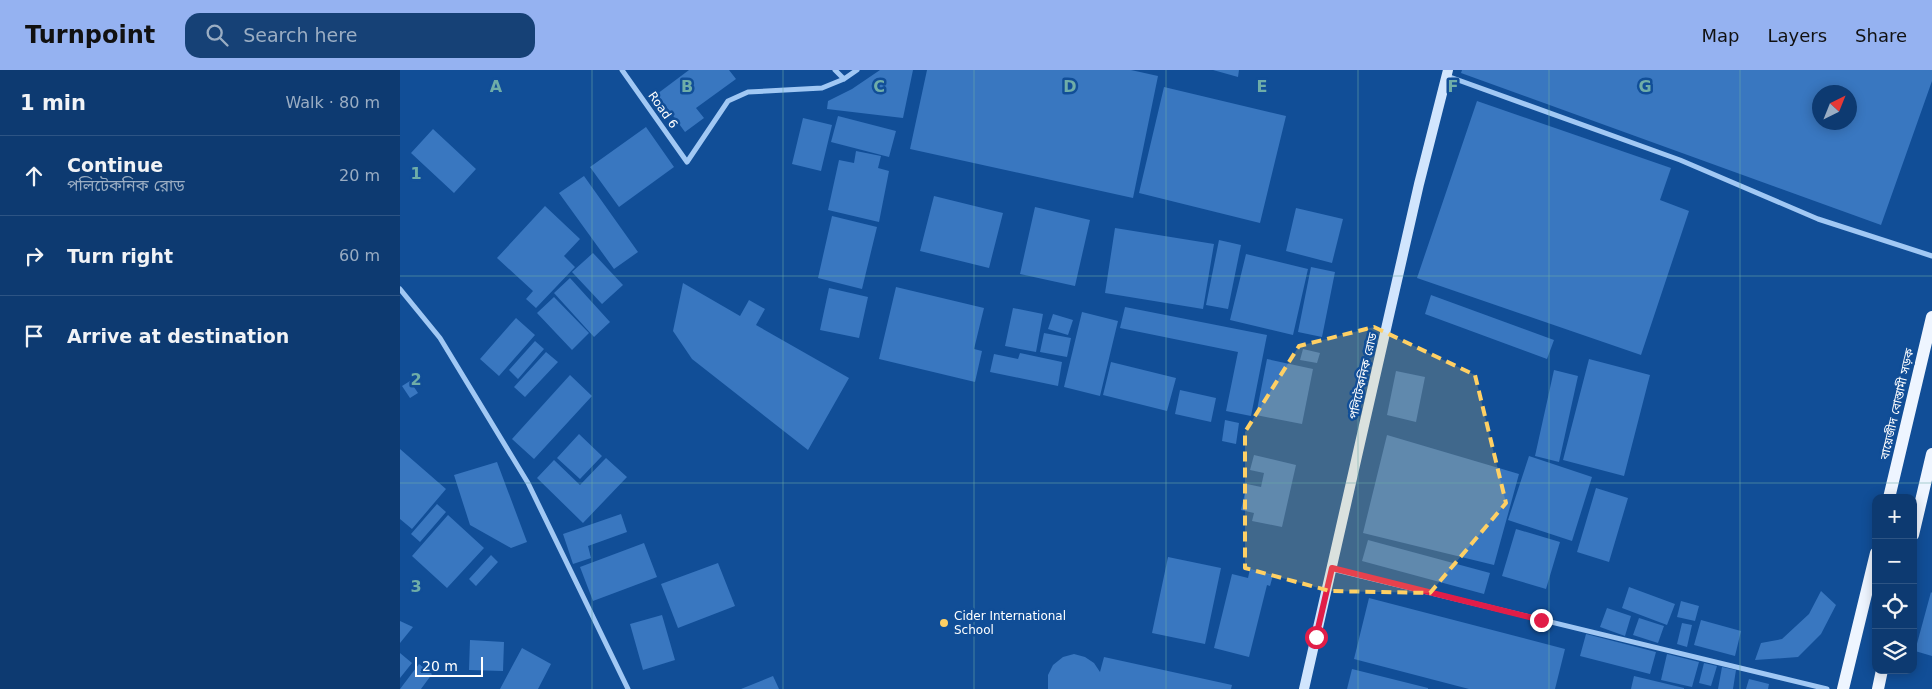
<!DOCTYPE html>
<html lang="en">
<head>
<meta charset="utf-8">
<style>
  body { margin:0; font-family:"DejaVu Sans","Noto Sans Bengali",sans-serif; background:#164176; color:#f1f3f6 }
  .controls { position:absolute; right:15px; bottom:15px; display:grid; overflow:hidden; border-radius:10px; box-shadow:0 2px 12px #0003 }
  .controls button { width:45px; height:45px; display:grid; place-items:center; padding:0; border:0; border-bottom:1px solid #2d5484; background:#0d3a71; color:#f1f3f6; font:25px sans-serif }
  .compass { position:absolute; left:1412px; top:15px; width:45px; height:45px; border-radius:50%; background:#0d3a71; box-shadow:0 2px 12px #0003; rotate:43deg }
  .scale { position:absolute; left:15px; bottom:12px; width:68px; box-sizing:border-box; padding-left:5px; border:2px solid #fff; border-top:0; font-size:14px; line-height:18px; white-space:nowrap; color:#fff; -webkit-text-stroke:4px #114e97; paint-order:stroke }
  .stop { position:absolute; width:15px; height:15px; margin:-11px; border:4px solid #e11d48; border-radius:50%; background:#fff }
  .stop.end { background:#e11d48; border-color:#fff; box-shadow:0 1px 5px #0008 }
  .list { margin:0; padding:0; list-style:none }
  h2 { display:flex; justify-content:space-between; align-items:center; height:65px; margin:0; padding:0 20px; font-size:21px }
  h2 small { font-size:16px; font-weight:400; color:#9aadc3 }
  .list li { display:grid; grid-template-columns:32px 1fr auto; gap:15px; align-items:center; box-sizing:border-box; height:80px; padding:0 20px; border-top:1px solid #2d5484 }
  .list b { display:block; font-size:19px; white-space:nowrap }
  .list p { margin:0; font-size:16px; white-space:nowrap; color:#9aadc3 }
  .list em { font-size:16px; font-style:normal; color:#9aadc3 }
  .icon { flex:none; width:28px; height:28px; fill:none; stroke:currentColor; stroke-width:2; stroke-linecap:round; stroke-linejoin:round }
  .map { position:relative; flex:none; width:1532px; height:619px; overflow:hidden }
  header { display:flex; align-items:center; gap:30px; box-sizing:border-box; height:70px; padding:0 25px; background:#95b2f1; color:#111 }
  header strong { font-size:24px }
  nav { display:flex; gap:28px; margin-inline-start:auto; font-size:18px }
  .search { width:350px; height:45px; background:#164176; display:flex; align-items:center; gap:12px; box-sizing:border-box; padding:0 18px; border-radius:15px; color:#9aadc3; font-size:19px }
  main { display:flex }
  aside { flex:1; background:#0d3a71 }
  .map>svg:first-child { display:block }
  .building { fill:#3977c0; fill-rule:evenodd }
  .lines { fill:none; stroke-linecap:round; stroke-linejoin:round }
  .minor { stroke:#a1c8f4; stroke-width:5 }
  .secondary { stroke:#d1e5fd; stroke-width:10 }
  .primary { stroke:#eef5ff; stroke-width:12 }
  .route { stroke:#e11d48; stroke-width:6 }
  .marked { fill:#ffd064; fill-opacity:0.2; stroke:#ffd064; stroke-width:4; stroke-dasharray:10 6; stroke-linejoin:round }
  .grid { fill:none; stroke:#6fada8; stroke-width:1; stroke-opacity:0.55 }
  .poi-dot { fill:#ffd064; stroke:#114e97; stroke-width:2 }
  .labels { text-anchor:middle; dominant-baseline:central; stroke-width:5; stroke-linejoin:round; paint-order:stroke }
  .street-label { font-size:12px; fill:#fff; stroke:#114e97 }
  .poi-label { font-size:12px; fill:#fff; stroke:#114e97; text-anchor:start }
  .grid-label { font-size:16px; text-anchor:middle; font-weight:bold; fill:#6fada8; stroke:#114e97; stroke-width:5; stroke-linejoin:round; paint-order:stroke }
</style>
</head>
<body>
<header>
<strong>Turnpoint</strong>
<div class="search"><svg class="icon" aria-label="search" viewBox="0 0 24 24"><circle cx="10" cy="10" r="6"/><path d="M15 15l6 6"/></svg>Search here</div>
<nav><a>Map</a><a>Layers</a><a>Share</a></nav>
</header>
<main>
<aside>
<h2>1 min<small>Walk · 80 m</small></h2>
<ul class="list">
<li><svg class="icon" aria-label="ahead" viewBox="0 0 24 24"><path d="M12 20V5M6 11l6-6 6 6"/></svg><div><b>Continue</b><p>পলিটেকনিক রোড</p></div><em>20 m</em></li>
<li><svg class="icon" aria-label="right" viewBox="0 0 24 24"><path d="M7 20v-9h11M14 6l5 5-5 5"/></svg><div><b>Turn right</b></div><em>60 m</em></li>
<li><svg class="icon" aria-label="arrive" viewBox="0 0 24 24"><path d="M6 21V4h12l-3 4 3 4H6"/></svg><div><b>Arrive at destination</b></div></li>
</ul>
</aside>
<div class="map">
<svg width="1532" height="619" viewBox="0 0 1532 619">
  <rect width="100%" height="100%" fill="#114e97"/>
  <path class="building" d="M 289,0 L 329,0 L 336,9 L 296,38 L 304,48 L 285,62 L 257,24 Z
    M 480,0 L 513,0 L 503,48 L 427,39 L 428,31 L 452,19 Z
    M 527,0 L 731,0 L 758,6 L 733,128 L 510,79 Z
    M 813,0 L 839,0 L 838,7 Z
    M 1062,0 L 1532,0 L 1532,11 L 1481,155 L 1061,3 ZM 1420,22 L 1450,22 L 1450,52 L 1420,52 Z
    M 764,17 L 886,46 L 860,153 L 739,123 Z
    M 1077,31 L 1271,98 L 1260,130 L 1289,141 L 1241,285 L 1017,208 Z
    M 438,46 L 496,61 L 489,87 L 431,72 Z
    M 403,48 L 432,55 L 421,101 L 392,94 Z
    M 246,57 L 274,97 L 219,137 L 190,97 Z
    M 33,59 L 76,99 L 54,123 L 11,83 Z
    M 456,81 L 481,86 L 478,98 L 489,101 L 479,152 L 428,140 L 439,90 L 454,93 Z
    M 184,106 L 238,182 L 214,199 L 159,123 Z
    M 534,126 L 603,143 L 589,198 L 520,181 Z
    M 145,136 L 180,169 L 164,186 L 175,197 L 136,238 L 126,229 L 133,221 L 97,188 Z
    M 635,137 L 690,150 L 675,216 L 620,204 Z
    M 896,138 L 943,149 L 932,193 L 886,181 Z
    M 432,146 L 477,157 L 462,219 L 418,208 Z
    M 715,158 L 814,174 L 803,239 L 705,223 Z
    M 819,170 L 841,175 L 828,239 L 806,235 Z
    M 193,183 L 223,215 L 202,234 L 172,202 Z
    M 846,184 L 908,199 L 893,265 L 830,250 Z
    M 911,197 L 935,202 L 922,267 L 898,262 Z
    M 170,208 L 210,252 L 194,267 L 154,223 Z
    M 283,213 L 340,246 L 349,230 L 365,239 L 356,255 L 449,308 L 408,380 L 292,289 L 273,261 Z
    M 496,217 L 584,238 L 574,279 L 582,281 L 575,312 L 479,289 Z
    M 429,218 L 468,227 L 459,268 L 420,260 Z
    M 1031,225 L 1154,270 L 1147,289 L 1025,244 Z
    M 154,227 L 189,263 L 172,280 L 137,243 Z
    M 725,237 L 867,265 L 851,346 L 826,341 L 838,282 L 720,258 Z
    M 613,238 L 643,244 L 636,282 L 605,276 Z
    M 682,242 L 718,251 L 700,326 L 664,317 Z
    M 653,244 L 673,250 L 668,265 L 648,259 Z
    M 116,248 L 135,265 L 99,306 L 80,289 Z
    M 644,263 L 671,268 L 667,287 L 640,282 Z
    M 135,271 L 144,279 L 118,309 L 109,300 Z
    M 903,279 L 920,283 L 917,293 L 900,290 Z
    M 146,282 L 158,292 L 125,327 L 114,317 Z
    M 620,283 L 662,292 L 658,316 L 590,302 L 594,284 L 618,289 Z
    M 867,289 L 913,299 L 902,354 L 856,345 Z
    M 1189,289 L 1250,305 L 1224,406 L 1163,390 Z
    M 711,292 L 776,308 L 767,341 L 703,325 Z
    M 1154,300 L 1178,306 L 1159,392 L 1135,386 Z
    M 996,301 L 1025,307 L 1016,352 L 987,345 Z
    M 170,305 L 192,326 L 134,389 L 112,369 Z
    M 10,311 L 18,323 L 10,328 L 2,316 Z
    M 780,320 L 816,328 L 811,352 L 775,344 Z
    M 825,350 L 839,353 L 836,374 L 822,371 Z
    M 179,364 L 202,386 L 180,409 L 157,388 Z
    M 987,365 L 1119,404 L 1094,495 L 963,463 Z
    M 0,379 L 46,419 L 12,459 L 0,449 Z
    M 854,385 L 896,395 L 882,457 L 852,451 L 854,443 L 841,440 L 847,414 L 861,417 L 864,403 L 850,400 Z
    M 1129,386 L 1192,407 L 1172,471 L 1108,450 Z
    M 206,388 L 227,407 L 183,453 L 137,408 L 154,390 L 180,415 Z
    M 97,392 L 127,472 L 111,478 L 70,455 L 54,405 Z
    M 1196,418 L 1228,428 L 1209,492 L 1177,482 Z
    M 37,434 L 46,442 L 20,472 L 11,464 Z
    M 221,444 L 227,462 L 188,476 L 191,488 L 173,494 L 163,464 Z
    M 48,445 L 84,478 L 47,518 L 12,486 Z
    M 1116,459 L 1160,472 L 1146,519 L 1102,506 Z
    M 968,470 L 1090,503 L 1084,524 L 962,491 Z
    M 244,473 L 257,507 L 193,531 L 180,497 Z
    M 91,485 L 98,492 L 76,516 L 69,509 Z
    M 768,487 L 821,498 L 805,574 L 752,563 Z
    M 318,493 L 335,536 L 278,558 L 261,514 Z
    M 850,499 L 873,505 L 870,516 L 867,515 L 849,587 L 814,578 L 832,504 L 848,508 Z
    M 1229,517 L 1275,534 L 1267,555 L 1222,538 Z
    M 1421,521 L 1436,535 L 1421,564 L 1398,587 L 1355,590 L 1361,573 L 1382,569 L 1409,544 Z
    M 1531,522 L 1532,523 L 1532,586 L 1515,581 Z
    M 969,528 L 1165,579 L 1155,619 L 1069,619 L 954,589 Z
    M 1281,531 L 1299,536 L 1295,551 L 1277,547 Z
    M 1207,538 L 1231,546 L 1225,566 L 1200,557 Z
    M 262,545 L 275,590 L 243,600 L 230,554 Z
    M 1239,548 L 1264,556 L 1258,573 L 1233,565 Z
    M 1301,550 L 1341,561 L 1335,586 L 1294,575 Z
    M 0,551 L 13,557 L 0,573 Z
    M 1282,553 L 1292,555 L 1287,577 L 1277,574 Z
    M 1186,564 L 1256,582 L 1250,604 L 1180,586 Z
    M 70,570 L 104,572 L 103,601 L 69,600 Z
    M 122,578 L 151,594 L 138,619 L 100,619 Z
    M 0,583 L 12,593 L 0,608 Z
    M 674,584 L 685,587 L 694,593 L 700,602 L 704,587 L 832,615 L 831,619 L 648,619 L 648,605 L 653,595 L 663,587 Z
    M 1267,584 L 1299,592 L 1292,617 L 1261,610 Z
    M 1304,593 L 1317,596 L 1311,616 L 1299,613 Z
    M 19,594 L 32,604 L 21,619 L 0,619 Z
    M 1322,597 L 1336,600 L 1333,619 L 1318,619 Z
    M 952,599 L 1028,618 L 1028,619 L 947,619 Z
    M 373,606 L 379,619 L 341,619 Z
    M 1234,606 L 1284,618 L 1284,619 L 1231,619 Z
    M 1349,609 L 1369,614 L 1368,619 L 1346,619 Z"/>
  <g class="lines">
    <path class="minor" d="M 222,0 L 287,92 L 328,31 L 348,22 L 422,18 L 444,9 L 457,0
      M 435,0 L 444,9
      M 1047,6 L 1280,90 L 1418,149 L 1532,186
      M 0,219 L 40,268 L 128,413 L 228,619
      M 932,499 L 1427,619"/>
    <path class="secondary" d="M 904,619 L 1019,114 L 1048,0"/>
    <path class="primary" d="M 1489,428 L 1532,247
      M 1513,465 L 1532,384
      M 1443,619 L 1476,483
      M 1478,619 L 1482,600"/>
  </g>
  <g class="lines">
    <path class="route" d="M 916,567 L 932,498 L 1141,550"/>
  </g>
  <path class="marked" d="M 974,257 L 1075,305 L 1106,433 L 1030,523 L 930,521 L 845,498 L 845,362 L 899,276 Z"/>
  <path class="grid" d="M 192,0 L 192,619M 383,0 L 383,619M 574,0 L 574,619M 766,0 L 766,619M 958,0 L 958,619M 1149,0 L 1149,619M 1340,0 L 1340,619M 0,206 L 1532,206M 0,413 L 1532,413"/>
  <circle class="poi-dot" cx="544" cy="553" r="5"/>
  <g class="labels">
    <g class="street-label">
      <text transform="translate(263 40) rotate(55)">Road 6</text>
      <text transform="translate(963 306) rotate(-77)">পলিটেকনিক রোড</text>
      <text transform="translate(1497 334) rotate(-77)">বায়েজীদ বোস্তামী সড়ক</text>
    </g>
    <g class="poi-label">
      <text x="554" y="546">Cider International<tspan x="554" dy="14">School</tspan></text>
    </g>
  </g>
  <g class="grid-label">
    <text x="96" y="22">A</text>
    <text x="287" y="22">B</text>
    <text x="479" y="22">C</text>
    <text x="670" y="22">D</text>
    <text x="862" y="22">E</text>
    <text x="1053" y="22">F</text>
    <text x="1245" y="22">G</text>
    <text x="16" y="109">1</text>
    <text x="16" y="315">2</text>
    <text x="16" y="522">3</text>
  </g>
</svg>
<div class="controls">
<button>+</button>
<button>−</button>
<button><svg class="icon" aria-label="locate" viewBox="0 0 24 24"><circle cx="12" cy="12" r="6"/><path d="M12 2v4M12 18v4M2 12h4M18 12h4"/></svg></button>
<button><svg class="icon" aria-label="layers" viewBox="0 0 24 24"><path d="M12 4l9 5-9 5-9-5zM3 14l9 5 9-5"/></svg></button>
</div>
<svg class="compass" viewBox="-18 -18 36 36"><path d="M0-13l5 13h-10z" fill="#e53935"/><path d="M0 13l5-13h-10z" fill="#9aadc3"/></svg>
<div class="scale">20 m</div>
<div class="stop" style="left:916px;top:567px"></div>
<div class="stop end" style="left:1141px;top:550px"></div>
</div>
</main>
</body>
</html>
